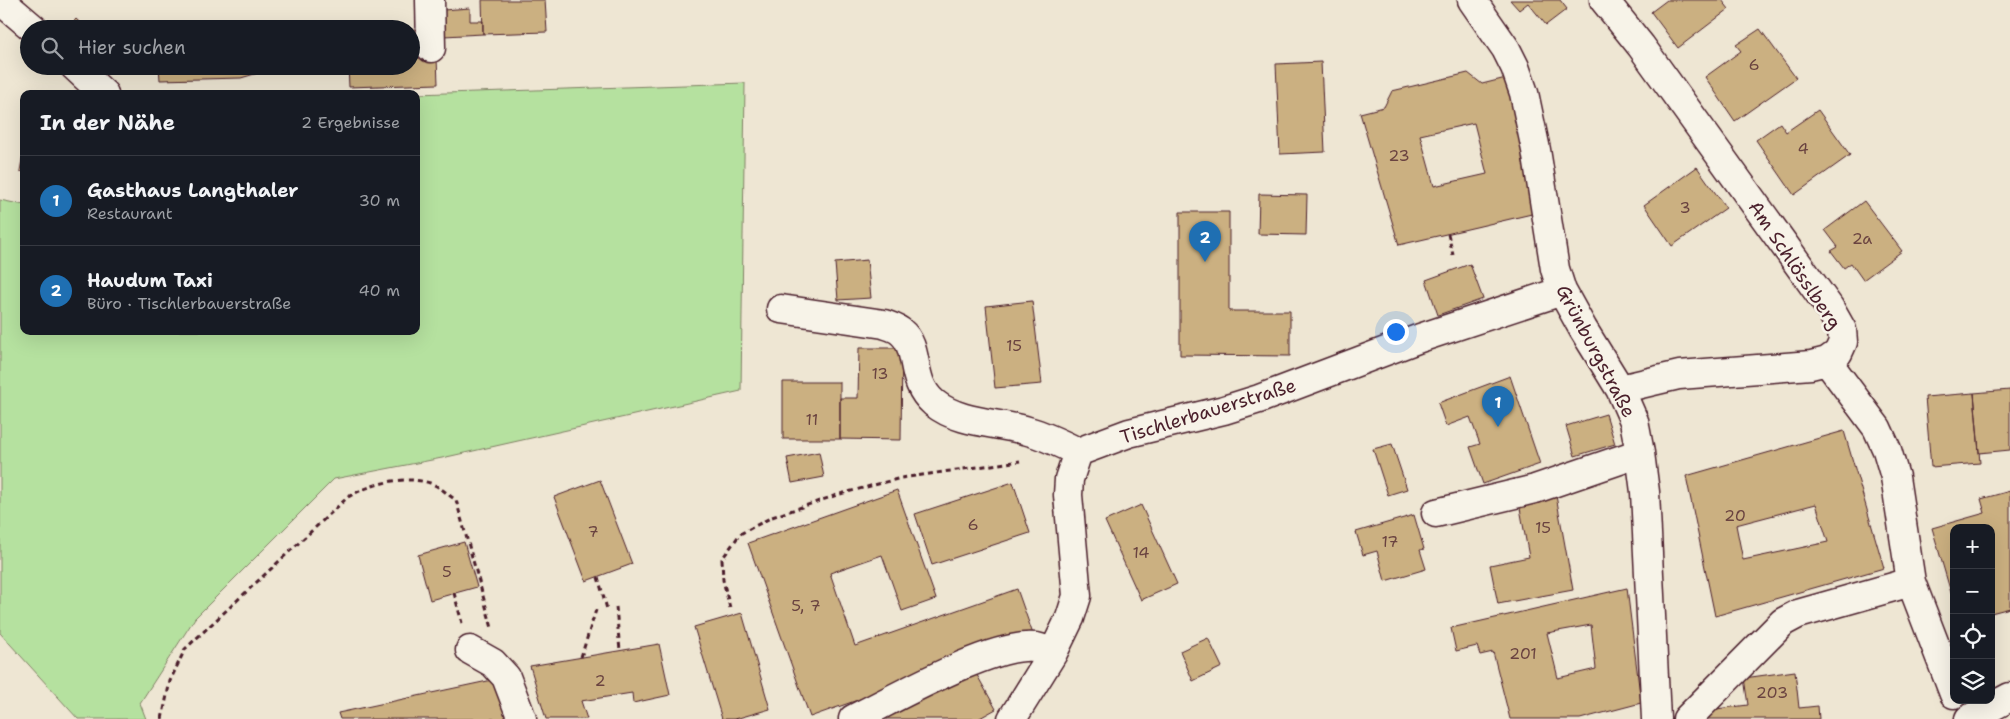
<!DOCTYPE html>
<html lang="de">
<head>
<meta charset="utf-8">
<style>
  body { margin:0; font-family:"Shantell Sans",sans-serif; background:#242831; color:#f1f3f6 }
  .controls { position:absolute; right:15px; bottom:15px; display:grid; overflow:hidden; border-radius:10px; box-shadow:0 5px 20px #0002 }
  .controls button { width:45px; height:45px; display:grid; place-items:center; padding:0; border:0; border-bottom:1px solid #363941; background:#171b24; color:#f1f3f6; font:25px sans-serif }
  .you { position:absolute; left:1395px; top:331px; width:18px; height:18px; margin:-12px; border:4px solid #fff; border-radius:50%; background:#1a73e8; box-shadow:0 0 0 8px #1a73e833 }
  .badge { display:grid; place-items:center; width:32px; height:32px; border-radius:50%; background:#1f6fb2; color:#fff; font-size:16px; font-weight:700 }
  .pin { position:absolute; translate:-50% -41px; filter:drop-shadow(0 1px 2px #0008) }
  .pin::after { content:''; position:absolute; top:26px; width:18px; height:15px; background:inherit; clip-path:polygon(0 0,100% 0,50% 100%) }
  .list { margin:0; padding:0; list-style:none }
  h2 { display:flex; justify-content:space-between; align-items:center; height:65px; margin:0; padding:0 20px; font-size:21px }
  h2 small { font-size:16px; font-weight:400; color:#9ea1a6 }
  .list li { display:grid; grid-template-columns:32px 1fr auto; gap:15px; align-items:center; box-sizing:border-box; height:90px; padding:0 20px; border-top:1px solid #363941 }
  .list b { display:block; font-size:19px; white-space:nowrap }
  .list p { margin:0; font-size:16px; white-space:nowrap; color:#9ea1a6 }
  .list em { font-size:16px; font-style:normal; color:#9ea1a6 }
  .icon { flex:none; width:28px; height:28px; fill:none; stroke:currentColor; stroke-width:2; stroke-linecap:round; stroke-linejoin:round }
  .map { position:relative; flex:none; width:2010px; height:719px; overflow:hidden }
  .search { position:absolute; background:#171b24; box-shadow:0 5px 20px #0002; left:20px; top:20px; width:400px; height:55px; display:flex; align-items:center; gap:12px; box-sizing:border-box; padding:0 18px; border-radius:28px; color:#9ea1a6; font-size:19px }
  .panel { position:absolute; background:#171b24; box-shadow:0 5px 20px #0002; left:20px; top:90px; width:400px; height:245px; border-radius:10px }
  .map>svg:first-child { display:block }
  .green { fill:#b5e19f; stroke:#808065 }
  .building { fill:#cbb081; stroke:#4a1f2b; fill-rule:evenodd }
  .lines { fill:none; stroke-linecap:round; stroke-linejoin:round }
  .minor-casing { stroke:#4a1f2b; stroke-width:31 }
  .path { stroke:#4a1f2b; stroke-width:3; stroke-dasharray:5 4; stroke-linecap:butt }
  .minor { stroke:#f7f3e8; stroke-width:28 }
  .labels { text-anchor:middle; dominant-baseline:central; stroke-width:5; stroke-linejoin:round; paint-order:stroke }
  .number-label { font-size:16px; fill:#6a4340 }
  .street-label { font-size:19px; fill:#4a1f2b; stroke:#f7f3e8 }
</style>
</head>
<body>
<div class="map">
<svg width="2010" height="719" viewBox="0 0 2010 719">
  <rect width="100%" height="100%" fill="#eee6d3"/>
  <filter id="ink" filterUnits="userSpaceOnUse"><feTurbulence type="fractalNoise" baseFrequency=".02" numOctaves="2"/><feDisplacementMap in="SourceGraphic" scale="10" xChannelSelector="R" yChannelSelector="G"/><feConvolveMatrix kernelMatrix="1 2 1 2 8 2 1 2 1" color-interpolation-filters="sRGB"/></filter>
  <g filter="url(#ink)">
    <path class="green" d="M 745,83 L 741,391 L 442,458 L 334,479 L 195,618 L 140,703 L 146,719 L 78,719 L 0,633 L 0,200 L 24,205 L 24,331 L 416,331 L 416,94 Z"/>
    <path class="building" d="M 482,0 L 545,0 L 547,32 L 483,34 Z
      M 1510,0 L 1560,0 L 1567,9 L 1546,25 L 1528,3 L 1519,10 Z
      M 1667,0 L 1722,0 L 1729,9 L 1678,48 L 1651,12 Z
      M 470,8 L 470,21 L 483,21 L 483,34 L 444,36 L 443,10 Z
      M 76,19 L 87,29 L 67,29 Z
      M 411,29 L 417,29 L 418,58 L 437,58 L 438,84 L 349,87 L 348,66 L 411,66 Z
      M 1760,29 L 1796,78 L 1735,121 L 1705,77 L 1741,51 L 1736,45 Z
      M 1321,62 L 1325,152 L 1280,154 L 1276,64 Z
      M 159,66 L 282,66 L 241,78 L 160,80 Z
      M 1468,73 L 1482,84 L 1506,78 L 1536,213 L 1399,245 L 1360,113 L 1384,107 L 1392,91 ZM 1474,123 L 1487,174 L 1434,186 L 1420,135 Z
      M 1818,110 L 1850,155 L 1794,195 L 1756,140 L 1780,123 L 1786,132 Z
      M 24,148 L 24,172 L 20,171 Z
      M 1697,167 L 1726,208 L 1672,246 L 1644,205 Z
      M 1259,194 L 1307,195 L 1306,235 L 1258,234 Z
      M 1864,201 L 1902,251 L 1863,280 L 1851,263 L 1844,268 L 1831,251 L 1838,247 L 1825,230 Z
      M 1180,212 L 1229,212 L 1229,311 L 1290,311 L 1290,356 L 1180,355 Z
      M 867,260 L 871,298 L 838,300 L 835,263 Z
      M 1470,264 L 1483,299 L 1438,315 L 1426,280 Z
      M 1032,301 L 1042,384 L 995,388 L 986,306 Z
      M 859,348 L 902,348 L 901,440 L 840,439 L 840,398 L 858,398 Z
      M 1510,376 L 1540,464 L 1483,484 L 1470,447 L 1480,444 L 1470,417 L 1446,426 L 1438,403 Z
      M 783,382 L 840,382 L 840,439 L 783,439 Z
      M 2010,390 L 2010,450 L 1979,453 L 1974,393 Z
      M 1974,393 L 1980,463 L 1931,467 L 1925,397 Z
      M 1606,414 L 1615,444 L 1575,456 L 1566,426 Z
      M 1844,431 L 1884,568 L 1715,616 L 1686,476 ZM 1816,504 L 1828,542 L 1743,560 L 1736,525 Z
      M 1392,444 L 1407,489 L 1388,495 L 1373,449 Z
      M 819,452 L 824,477 L 792,483 L 787,458 Z
      M 600,480 L 632,564 L 586,581 L 554,497 Z
      M 1013,482 L 1030,533 L 932,565 L 915,514 Z
      M 897,490 L 936,599 L 902,611 L 882,555 L 830,573 L 855,646 L 1017,589 L 1034,637 L 810,717 L 748,543 Z
      M 1555,490 L 1573,590 L 1498,604 L 1490,565 L 1529,557 L 1518,497 Z
      M 2010,491 L 2010,608 L 1991,613 L 1991,528 L 1954,528 L 1954,603 L 1932,528 L 1985,513 L 1981,499 Z
      M 1141,505 L 1177,584 L 1141,600 L 1105,521 Z
      M 1414,515 L 1424,549 L 1420,550 L 1426,569 L 1385,581 L 1377,551 L 1363,555 L 1356,532 Z
      M 464,542 L 477,587 L 430,600 L 418,555 Z
      M 1627,588 L 1641,703 L 1580,719 L 1510,719 L 1493,652 L 1480,655 L 1477,646 L 1456,651 L 1451,628 ZM 1591,625 L 1596,669 L 1558,678 L 1547,633 Z
      M 742,613 L 770,709 L 735,719 L 722,719 L 694,627 Z
      M 1208,638 L 1222,667 L 1193,681 L 1180,651 Z
      M 659,644 L 670,695 L 633,703 L 632,693 L 581,701 L 587,719 L 546,719 L 530,666 Z
      M 973,668 L 996,709 L 978,719 L 881,719 Z
      M 1795,671 L 1799,708 L 1818,706 L 1819,719 L 1700,719 L 1708,710 L 1748,705 L 1744,678 Z
      M 497,679 L 511,719 L 340,719 L 338,713 Z"/>
    <g class="lines">
      <g class="minor-casing">
        <path id="minor" d="M 0,0 L 34,29
          M 430,0 L 431,48
          M 1472,0 L 1506,49 L 1515,67 L 1524,93 L 1536,150 L 1555,269 L 1562,291 L 1583,329 L 1620,389 L 1634,421 L 1640,453 L 1645,492 L 1656,719
          M 1604,0 L 1641,46 L 1829,307 L 1842,330 L 1843,342 L 1838,353 L 1827,361 L 1811,365 L 1679,375 L 1620,389
          M 74,66 L 104,94
          M 781,309 L 884,324 C 889,326 897,328 901,332 C 921,348 908,381 934,403 C 960,424 998,422 1028,431 C 1046,436 1062,444 1078,452
          M 1436,513 L 1535,489 L 1640,453
          M 1911,582 L 1954,694
          M 470,650 L 493,663 L 506,677 L 522,719
          M 853,719 C 894,699 993,642 1035,647 C 1041,647 1048,651 1053,653
          M 1012,719 L 1053,653 L 1070,618 L 1077,596 L 1068,495 L 1069,479 L 1078,452 L 1129,433 L 1224,410 L 1259,399 L 1420,338 L 1562,291
          M 1687,719 L 1783,622 L 1798,614 L 1911,582 L 1895,477 L 1887,450 L 1877,428 L 1827,361
          M 1969,719 L 2010,697"/>
      </g>
      <path class="path" d="M 1448,234 L 1453,255
        M 598,577 L 607,609
        M 454,593 L 462,623
        M 616,607 L 620,651
        M 730,608 L 723,580 L 722,559 L 740,534 L 772,517 L 840,494 L 901,478 L 1020,461
        M 581,657 L 596,610
        M 162,719 L 170,681 L 185,649 L 348,497 C 370,484 403,475 430,483 C 439,486 447,494 456,500 L 492,628"/>
      <use href="#minor" class="minor"/>
    </g>
  </g>
  <g class="labels">
    <g class="number-label">
      <text x="1754" y="64">6</text>
      <text x="1803" y="148">4</text>
      <text x="1399" y="155">23</text>
      <text x="1685" y="207">3</text>
      <text x="1862" y="238">2a</text>
      <text x="1014" y="345">15</text>
      <text x="880" y="373">13</text>
      <text x="812" y="419">11</text>
      <text x="1735" y="515">20</text>
      <text x="973" y="524">6</text>
      <text x="1543" y="527">15</text>
      <text x="593" y="531">7</text>
      <text x="1390" y="541">17</text>
      <text x="1141" y="552">14</text>
      <text x="447" y="571">5</text>
      <text x="806" y="605">5, 7</text>
      <text x="1523" y="653">201</text>
      <text x="600" y="680">2</text>
      <text x="1772" y="692">203</text>
    </g>
    <g class="street-label">
      <text transform="translate(1795 265) rotate(56)">Am Schlösslberg</text>
      <text transform="translate(1596 351) rotate(62)">Grünburgstraße</text>
      <text transform="translate(1208 411) rotate(-17)">Tischlerbauerstraße</text>
    </g>
  </g>
</svg>
<div class="controls">
<button>+</button>
<button>−</button>
<button><svg class="icon" aria-label="locate" viewBox="0 0 24 24"><circle cx="12" cy="12" r="6"/><path d="M12 2v4M12 18v4M2 12h4M18 12h4"/></svg></button>
<button><svg class="icon" aria-label="layers" viewBox="0 0 24 24"><path d="M12 4l9 5-9 5-9-5zM3 14l9 5 9-5"/></svg></button>
</div>
<div class="you"></div>
<div class="pin badge" style="left:1498px;top:427px">1</div>
<div class="pin badge" style="left:1205px;top:262px">2</div>
<div class="search"><svg class="icon" aria-label="search" viewBox="0 0 24 24"><circle cx="10" cy="10" r="6"/><path d="M15 15l6 6"/></svg>Hier suchen</div>
<section class="panel">
<h2>In der Nähe<small>2 Ergebnisse</small></h2>
<ul class="list">
<li><span class="badge">1</span><div><b>Gasthaus Langthaler</b><p>Restaurant</p></div><em>30 m</em></li>
<li><span class="badge">2</span><div><b>Haudum Taxi</b><p>Büro · Tischlerbauerstraße</p></div><em>40 m</em></li>
</ul>
</section>
</div>
</body>
</html>
